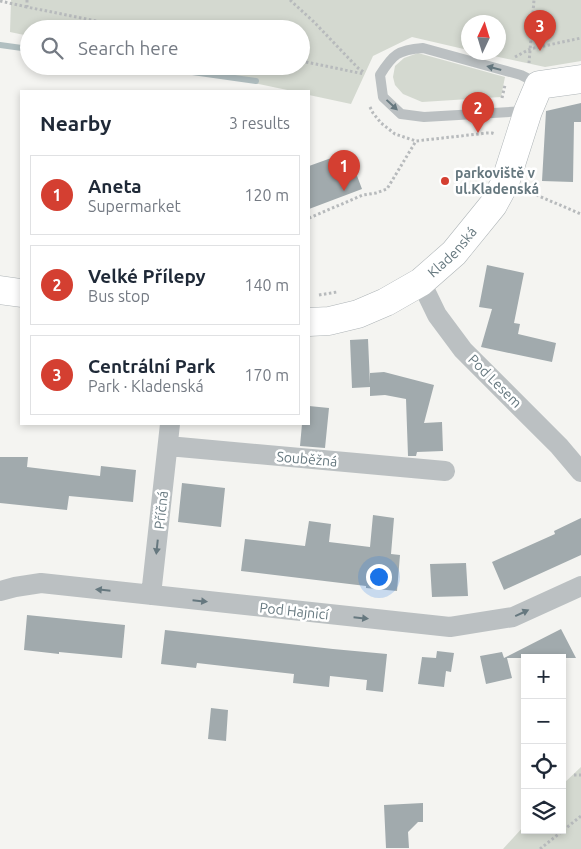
<!DOCTYPE html>
<html lang="en">
<head>
<meta charset="utf-8">
<style>
  body { margin:0; font-family:Ubuntu,sans-serif; background:#f2f2f3; color:#1f2937 }
  .controls { position:absolute; right:15px; bottom:15px; display:grid; overflow:hidden; border-radius:0px; box-shadow:0 2px 8px #0003 }
  .controls button { width:45px; height:45px; display:grid; place-items:center; padding:0; border:0; border-bottom:1px solid #e0e1e3; background:#fff; color:#1f2937; font:25px sans-serif }
  .compass { position:absolute; left:461px; top:15px; width:45px; height:45px; border-radius:50%; background:#fff; box-shadow:0 2px 8px #0003; rotate:4deg }
  .you { position:absolute; left:378px; top:576px; width:18px; height:18px; margin:-12px; border:4px solid #fff; border-radius:50%; background:#1a73e8; box-shadow:0 0 0 8px #1a73e833 }
  .badge { display:grid; place-items:center; width:32px; height:32px; border-radius:50%; background:#d43f31; color:#fff; font-size:16px; font-weight:700 }
  .pin { position:absolute; translate:-50% -41px; filter:drop-shadow(0 1px 2px #0008) }
  .pin::after { content:''; position:absolute; top:26px; width:18px; height:15px; background:inherit; clip-path:polygon(0 0,100% 0,50% 100%) }
  .list { margin:0; padding:0; list-style:none }
  h2 { display:flex; justify-content:space-between; align-items:center; height:65px; margin:0; padding:0 20px; font-size:21px }
  h2 small { font-size:16px; font-weight:400; color:#747a83 }
  .list li { display:grid; grid-template-columns:32px 1fr auto; gap:15px; align-items:center; box-sizing:border-box; height:80px; margin:0 10px 10px; padding:0 10px; border:1px solid #e0e1e3; border-radius:0px }
  .list b { display:block; font-size:19px; white-space:nowrap }
  .list p { margin:0; font-size:16px; white-space:nowrap; color:#747a83 }
  .list em { font-size:16px; font-style:normal; color:#747a83 }
  .icon { flex:none; width:28px; height:28px; fill:none; stroke:currentColor; stroke-width:2; stroke-linecap:round; stroke-linejoin:round }
  .map { position:relative; flex:none; width:581px; height:849px; overflow:hidden }
  .search { position:absolute; background:#fff; box-shadow:0 2px 8px #0003; left:20px; top:20px; width:290px; height:55px; display:flex; align-items:center; gap:12px; box-sizing:border-box; padding:0 18px; border-radius:28px; color:#747a83; font-size:19px }
  .panel { position:absolute; background:#fff; box-shadow:0 2px 8px #0003; left:20px; top:90px; width:290px; height:335px; border-radius:0px }
  .map>svg:first-child { display:block }
  .green { fill:#d4d9d0 }
  .lines { fill:none; stroke-linecap:round; stroke-linejoin:round }
  .stream { stroke:#b1bfc1; stroke-width:6 }
  .building { fill:#a1aaad }
  .secondary-casing { stroke:#aeb4b7; stroke-width:29 }
  .path { stroke:#b7babc; stroke-width:3; stroke-dasharray:2.5 2.5; stroke-linecap:butt }
  .lane { stroke:#bbc0c2; stroke-width:10 }
  .street { stroke:#bbc0c2; stroke-width:20 }
  .secondary { stroke:#fff; stroke-width:28 }
  .oneway { fill:#66787f }
  .poi-dot { fill:#d43f31; stroke:#fff; stroke-width:2 }
  .labels { text-anchor:middle; dominant-baseline:central; stroke-width:5; stroke-linejoin:round; paint-order:stroke }
  .poi-label { font-size:14px; font-weight:bold; fill:#66787f; stroke:#fff; text-anchor:start }
  .street-label { font-size:14px; fill:#66787f; stroke:#fff }
</style>
</head>
<body>
<div class="map">
<svg width="581" height="849" viewBox="0 0 581 849">
  <rect width="100%" height="100%" fill="#f4f4f1"/>
  <path class="green" d="M 11,0 L 581,0 L 581,61 L 545,67 L 480,53 L 498,52 L 498,22 L 468,22 L 468,50 L 412,37 L 373,56 L 351,104 L 309,95 L 309,91 L 292,91 L 173,66 L 301,66 L 301,29 L 29,29 L 29,36 L 10,32 Z
    M 418,53 L 505,77 L 501,97 L 422,102 L 403,94 L 395,85 L 393,77 L 395,66 L 404,58 Z
    M 581,767 L 581,849 L 503,849 L 525,825 L 525,830 L 562,830 L 562,785 Z"/>
  <g class="lines">
    <path class="stream" d="M 0,45 L 29,49
      M 150,66 L 256,81"/>
  </g>
  <path class="building" d="M 581,103 L 581,122 L 574,122 L 573,182 L 542,181 L 546,111 Z
    M 348,152 L 362,189 L 309,209 L 309,166 Z
    M 487,265 L 524,273 L 514,323 L 520,324 L 518,334 L 556,343 L 552,362 L 481,347 L 492,309 L 479,307 Z
    M 368,339 L 370,384 L 370,373 L 384,372 L 434,385 L 424,423 L 442,422 L 443,451 L 417,452 L 416,456 L 408,456 L 406,399 L 385,395 L 370,396 L 370,387 L 352,388 L 350,340 Z
    M 309,406 L 329,408 L 325,448 L 300,446 L 302,424 L 309,424 Z
    M 0,457 L 28,457 L 27,467 L 100,476 L 101,466 L 136,470 L 133,502 L 69,496 L 67,510 L 0,503 Z
    M 182,483 L 225,488 L 221,527 L 178,522 Z
    M 373,515 L 394,518 L 391,554 L 400,555 L 397,591 L 366,588 L 366,586 L 241,571 L 245,539 L 305,546 L 309,521 L 331,524 L 329,542 L 370,547 Z
    M 581,518 L 581,555 L 504,590 L 492,562 L 555,534 L 554,531 Z
    M 466,563 L 468,596 L 432,597 L 430,564 Z
    M 27,615 L 125,625 L 122,658 L 59,652 L 59,654 L 24,650 Z
    M 561,629 L 576,658 L 507,658 L 512,678 L 486,684 L 480,656 L 502,652 L 504,658 Z
    M 165,630 L 333,649 L 387,654 L 383,692 L 366,690 L 367,680 L 330,676 L 329,687 L 293,683 L 294,674 L 197,663 L 196,668 L 161,664 Z
    M 437,651 L 454,653 L 451,672 L 446,671 L 444,687 L 418,684 L 422,657 L 436,658 Z
    M 211,708 L 228,710 L 226,741 L 208,739 Z
    M 423,803 L 423,822 L 418,822 L 408,832 L 409,848 L 386,848 L 384,805 Z"/>
  <g class="lines">
    <g class="secondary-casing">
      <g id="secondary">
        <path d="M 0,290 L 21,293"/>
        <path id="s1" d="M 309,322 L 329,321 L 358,314 L 386,302 L 421,282 L 454,253 L 493,205 L 505,183 L 528,111 L 539,85 L 581,79"/>
      </g>
    </g>
    <path class="path" d="M 27,0 L 27,7 L 135,29
      M 290,0 L 314,22 L 358,68 L 365,73
      M 0,1 L 27,7
      M 515,57 L 530,49 L 581,38
      M 301,61 L 364,74
      M 529,63 L 534,0
      M 502,98 L 505,85
      M 370,107 L 373,113 L 381,123 L 395,134 L 416,141 L 487,133 L 492,133 L 495,134
      M 527,191 L 581,214
      M 309,218 L 363,195 L 376,193 L 387,189 L 416,141
      M 319,295 L 337,292
      M 574,775 L 581,775
      M 540,849 L 581,816"/>
    <path class="lane" d="M 525,111 L 424,117 L 401,114 L 383,97 L 380,75 C 393,54 398,50 423,48 L 521,75 L 539,84"/>
    <path class="street" d="M 421,282 L 437,315 L 463,350 L 559,446 L 581,472
      M 168,446 L 445,471
      M 0,591 L 15,587 L 41,583 L 450,627 L 513,617 L 581,586
      M 151,595 L 170,424"/>
    <use href="#secondary" class="secondary"/>
  </g>
  <defs><path id="oneway-solid" d="M-6-.8H1V-3.2L6.5 0L1 3.2V.8H-6Z" transform="scale(1.25)"/></defs>
  <g class="oneway">
    <use href="#oneway-solid" transform="translate(494 68) rotate(-165)"/>
    <use href="#oneway-solid" transform="translate(392 105) rotate(43)"/>
    <use href="#oneway-solid" transform="translate(157 547) rotate(96)"/>
    <use href="#oneway-solid" transform="translate(103 590) rotate(-174)"/>
    <use href="#oneway-solid" transform="translate(200 601) rotate(6)"/>
    <use href="#oneway-solid" transform="translate(522 613) rotate(-25)"/>
    <use href="#oneway-solid" transform="translate(361 618) rotate(6)"/>
  </g>
  <circle class="poi-dot" cx="445" cy="181" r="5"/>
  <g class="labels">
    <g class="poi-label">
      <text x="455" y="173">parkoviště v<tspan x="455" dy="16">ul.Kladenská</tspan></text>
    </g>
    <g class="street-label">
      <text stroke="none"><textPath href="#s1" startOffset="164">Kladenská</textPath></text>
      <text transform="translate(495 381) rotate(45)">Pod Lesem</text>
      <text transform="translate(307 459) rotate(5)">Souběžná</text>
      <text transform="translate(161 510) rotate(-84)">Příčná</text>
      <text transform="translate(294 611) rotate(6)">Pod Hajnicí</text>
    </g>
  </g>
</svg>
<div class="controls">
<button>+</button>
<button>−</button>
<button><svg class="icon" aria-label="locate" viewBox="0 0 24 24"><circle cx="12" cy="12" r="6"/><path d="M12 2v4M12 18v4M2 12h4M18 12h4"/></svg></button>
<button><svg class="icon" aria-label="layers" viewBox="0 0 24 24"><path d="M12 4l9 5-9 5-9-5zM3 14l9 5 9-5"/></svg></button>
</div>
<svg class="compass" viewBox="-18 -18 36 36"><path d="M0-13l5 13h-10z" fill="#e53935"/><path d="M0 13l5-13h-10z" fill="#747a83"/></svg>
<div class="you"></div>
<div class="pin badge" style="left:344px;top:191px">1</div>
<div class="pin badge" style="left:478px;top:133px">2</div>
<div class="pin badge" style="left:540px;top:51px">3</div>
<div class="search"><svg class="icon" aria-label="search" viewBox="0 0 24 24"><circle cx="10" cy="10" r="6"/><path d="M15 15l6 6"/></svg>Search here</div>
<section class="panel">
<h2>Nearby<small>3 results</small></h2>
<ul class="list">
<li><span class="badge">1</span><div><b>Aneta</b><p>Supermarket</p></div><em>120 m</em></li>
<li><span class="badge">2</span><div><b>Velké Přílepy</b><p>Bus stop</p></div><em>140 m</em></li>
<li><span class="badge">3</span><div><b>Centrální Park</b><p>Park · Kladenská</p></div><em>170 m</em></li>
</ul>
</section>
</div>
</body>
</html>
